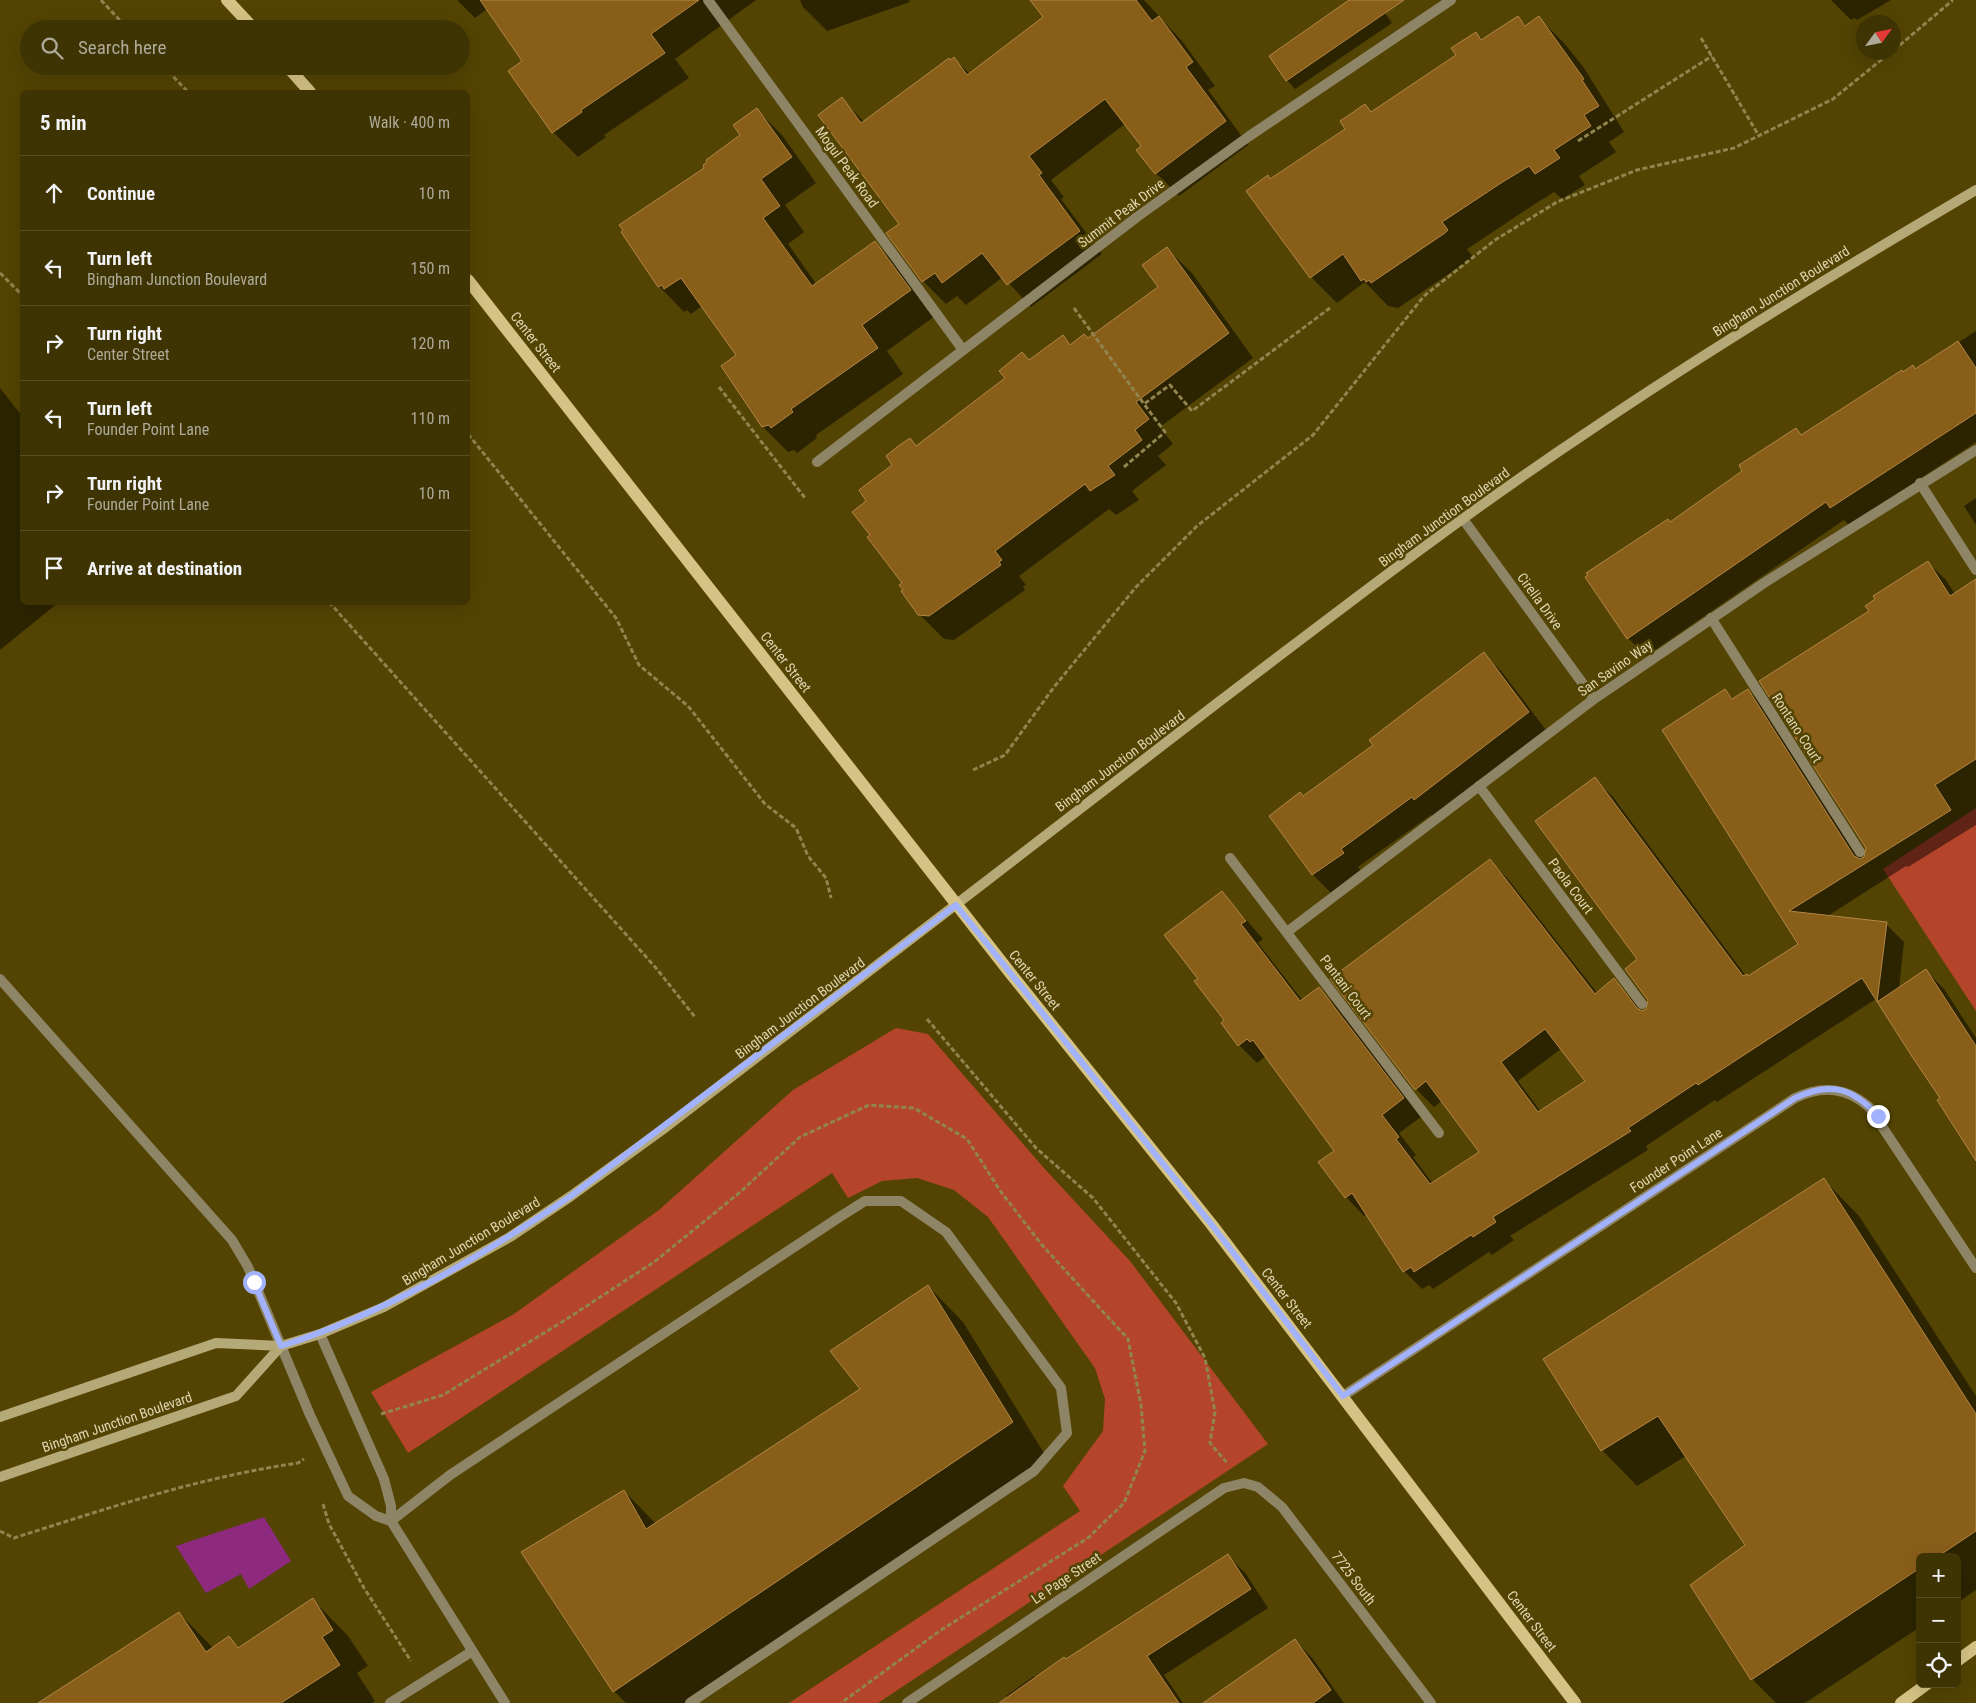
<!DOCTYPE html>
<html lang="en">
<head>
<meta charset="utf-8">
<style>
  body { margin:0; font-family:"Roboto Condensed",sans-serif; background:#493f11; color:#f1f3f6 }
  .controls { position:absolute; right:15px; bottom:15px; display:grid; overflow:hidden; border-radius:8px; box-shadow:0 5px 20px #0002 }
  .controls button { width:45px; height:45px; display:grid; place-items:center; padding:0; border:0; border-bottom:1px solid #574e24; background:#3e3302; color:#f1f3f6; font:25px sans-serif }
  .compass { position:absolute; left:1856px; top:15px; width:45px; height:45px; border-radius:50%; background:#3e3302; box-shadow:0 5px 20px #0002; rotate:57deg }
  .stop { position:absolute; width:15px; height:15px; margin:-11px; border:4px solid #a2b2fd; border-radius:50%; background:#fff }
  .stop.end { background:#a2b2fd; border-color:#fff; box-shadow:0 1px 5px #0008 }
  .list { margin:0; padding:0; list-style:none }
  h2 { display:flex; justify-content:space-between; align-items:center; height:65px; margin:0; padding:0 20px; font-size:21px }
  h2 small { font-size:16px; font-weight:400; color:#adaa99 }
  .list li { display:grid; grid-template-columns:32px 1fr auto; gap:15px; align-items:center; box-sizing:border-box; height:75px; padding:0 20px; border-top:1px solid #574e24 }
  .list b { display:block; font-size:19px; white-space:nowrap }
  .list p { margin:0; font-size:16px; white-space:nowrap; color:#adaa99 }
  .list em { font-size:16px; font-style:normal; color:#adaa99 }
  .icon { flex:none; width:28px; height:28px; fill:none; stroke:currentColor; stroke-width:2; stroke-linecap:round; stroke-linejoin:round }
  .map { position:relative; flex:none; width:1976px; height:1703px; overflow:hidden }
  .search { position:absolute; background:#3e3302; box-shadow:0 5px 20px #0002; left:20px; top:20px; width:450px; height:55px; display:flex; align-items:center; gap:12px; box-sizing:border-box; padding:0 18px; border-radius:28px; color:#adaa99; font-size:19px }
  .panel { position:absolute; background:#3e3302; box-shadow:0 5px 20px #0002; left:20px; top:90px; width:450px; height:515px; border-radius:8px }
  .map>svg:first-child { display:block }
  .green { fill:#b4452b }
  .water { fill:#8d2a7e }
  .shadow { fill:#0007; fill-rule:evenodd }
  .building { fill:#895e19; stroke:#b28646; fill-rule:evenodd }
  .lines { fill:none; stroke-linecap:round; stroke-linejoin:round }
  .path { stroke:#90844f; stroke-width:3; stroke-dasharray:5 2.5; stroke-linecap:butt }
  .service { stroke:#8e8567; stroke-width:10 }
  .minor { stroke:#8e8567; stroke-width:10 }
  .secondary { stroke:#b6a978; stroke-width:10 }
  .primary { stroke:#d5c385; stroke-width:12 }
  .route { stroke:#a2b2fd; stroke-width:6 }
  .labels { text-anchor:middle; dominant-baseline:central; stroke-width:5; stroke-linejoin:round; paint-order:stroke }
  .street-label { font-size:14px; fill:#dfd6b1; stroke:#534403 }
</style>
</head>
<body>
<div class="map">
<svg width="1976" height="1703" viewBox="0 0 1976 1703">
  <rect width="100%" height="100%" fill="#534403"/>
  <path class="green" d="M 1976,808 L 1976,1011 L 1883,869 Z
    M 896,1028 L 928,1034 L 1043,1167 L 1130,1261 L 1268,1444 L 878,1703 L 789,1703 L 1080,1511 L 1063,1486 L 1103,1431 L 1105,1399 L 1095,1368 L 988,1217 L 954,1190 L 917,1178 L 882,1181 L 848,1198 L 832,1173 L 408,1453 L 371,1392 L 514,1314 L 659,1210 L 793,1090 Z"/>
  <path class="water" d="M 264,1517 L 291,1561 L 249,1589 L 241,1574 L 206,1593 L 176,1546 Z"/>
  <path class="shadow" d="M 457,0 L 756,0 L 675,59 L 689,78 L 604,135 L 606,137 L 578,157 L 553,132 L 510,71 L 524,61 L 487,9 L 475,18 Z
    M 800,0 L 909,0 L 910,2 L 827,31 L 803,7 Z
    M 1032,0 L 1144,0 L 1182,41 L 1215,86 L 1208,90 L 1248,145 L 1179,196 L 1156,173 L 1138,150 L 1142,147 L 1125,124 L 1051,180 L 1064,197 L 1061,199 L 1102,254 L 1031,307 L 1003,277 L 966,305 L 957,296 L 946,304 L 923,281 L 888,233 L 900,225 L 842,99 L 864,122 L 954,59 L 970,74 L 1045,18 Z
    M 1352,0 L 1376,0 L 1392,23 L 1295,89 L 1287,80 Z
    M 1831,0 L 1891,0 L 1857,20 L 1854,18 L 1851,20 Z
    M 1517,17 L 1527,26 L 1539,18 L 1565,44 L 1584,68 L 1624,132 L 1609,142 L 1616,152 L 1579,176 L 1585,185 L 1562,199 L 1554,192 L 1527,209 L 1467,249 L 1473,257 L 1471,259 L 1398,308 L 1388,306 L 1365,282 L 1337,303 L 1311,277 L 1248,192 L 1271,180 L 1346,129 L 1365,106 L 1372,113 L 1458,56 L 1476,34 L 1483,40 Z
    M 757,110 L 782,135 L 816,183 L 785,205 L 804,232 L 788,244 L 817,285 L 875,243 L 900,268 L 935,316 L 887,351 L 903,374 L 816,435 L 817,438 L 797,453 L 794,450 L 788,452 L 763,427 L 738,356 L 702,306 L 691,314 L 687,310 L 684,312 L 659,286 L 622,232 L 706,168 L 742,135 Z
    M 1167,249 L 1192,273 L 1253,358 L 1160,427 L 1173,444 L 1158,456 L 1166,465 L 1132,491 L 1139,500 L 1116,515 L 1109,509 L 1019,576 L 1026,585 L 1023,587 L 1025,590 L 954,640 L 944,639 L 919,614 L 904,590 L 903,584 L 871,536 L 868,501 L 917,447 L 1063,337 L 1071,346 L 1088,340 L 1160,287 Z
    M 1976,331 L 1976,442 L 1849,525 L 1844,520 L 1646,656 L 1628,638 L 1670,523 L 1744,472 L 1796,430 L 1802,436 L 1903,373 L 1916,370 Z
    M 0,388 L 22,416 L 22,602 L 59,602 L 0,650 Z
    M 1976,498 L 1976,525 L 1964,506 Z
    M 1927,562 L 1946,580 L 1955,594 L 1976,581 L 1976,825 L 1908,867 L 1906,866 L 1826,917 L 1886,924 L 1904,942 L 1899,989 L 1926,971 L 1944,989 L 1976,1038 L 1976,1158 L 1942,1099 L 1876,999 L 1717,1102 L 1715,1100 L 1646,1146 L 1648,1150 L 1510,1236 L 1514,1240 L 1492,1255 L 1489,1252 L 1433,1289 L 1429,1285 L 1422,1289 L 1404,1271 L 1367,1213 L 1364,1216 L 1346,1197 L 1336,1151 L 1266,1056 L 1257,1063 L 1239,1045 L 1199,979 L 1222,892 L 1263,939 L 1258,943 L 1303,1001 L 1319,989 L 1337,1007 L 1421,1117 L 1399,1133 L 1416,1155 L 1413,1157 L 1433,1184 L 1481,1152 L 1442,1101 L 1434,1107 L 1416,1089 L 1490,861 L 1508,879 L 1598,994 L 1614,980 L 1643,1012 L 1648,1010 L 1649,1000 L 1595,779 L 1613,797 L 1746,976 L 1748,977 L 1800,944 L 1663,730 L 1725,691 L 1734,699 L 1748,690 L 1766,708 L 1862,859 L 1865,858 L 1867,848 L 1870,612 ZM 1561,1049 L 1587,1082 L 1541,1112 L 1518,1081 Z
    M 1484,654 L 1502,672 L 1546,730 L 1433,817 L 1431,815 L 1358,867 L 1361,871 L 1331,893 L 1313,875 L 1270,816 L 1303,797 L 1374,745 Z
    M 1824,1180 L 1859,1216 L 1976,1396 L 1976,1590 L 1957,1603 L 1957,1557 L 1920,1557 L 1920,1627 L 1805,1703 L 1776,1703 L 1752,1679 L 1747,1545 L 1686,1456 L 1637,1486 L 1602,1450 Z
    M 928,1286 L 963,1322 L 1047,1458 L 685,1703 L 626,1703 L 614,1691 L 624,1491 L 656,1524 L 862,1390 Z
    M 1228,1556 L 1246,1574 L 1268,1608 L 1164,1675 L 1183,1703 L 1000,1703 L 1008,1698 L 1006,1696 L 1034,1676 L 1036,1678 L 1066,1661 Z
    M 313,1600 L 348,1636 L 368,1666 L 357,1673 L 375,1701 L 372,1703 L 40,1703 L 179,1613 L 213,1648 L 229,1638 L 239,1648 Z
    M 1295,1640 L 1313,1659 L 1344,1703 L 1205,1703 Z"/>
  <path class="building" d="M 480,0 L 699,0 L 651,34 L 665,53 L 581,110 L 582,112 L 552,133 L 508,71 L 522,61 Z
    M 1030,0 L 1136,0 L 1152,21 L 1159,16 L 1193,62 L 1186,67 L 1226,121 L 1155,174 L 1136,150 L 1141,146 L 1105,99 L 1029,156 L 1042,173 L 1039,175 L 1080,231 L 1007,285 L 982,253 L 942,283 L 935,273 L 922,282 L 886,233 L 899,224 L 818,115 L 842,97 L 861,123 L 949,58 L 950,60 L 954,57 L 967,75 L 1043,17 Z
    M 1349,0 L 1404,0 L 1286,81 L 1269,56 Z
    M 1518,16 L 1525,26 L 1539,16 L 1584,79 L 1582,80 L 1599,106 L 1584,115 L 1591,126 L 1554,150 L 1560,158 L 1535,174 L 1529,166 L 1501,183 L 1442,222 L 1448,230 L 1445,233 L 1371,283 L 1369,280 L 1366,282 L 1364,279 L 1361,281 L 1343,254 L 1310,278 L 1246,191 L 1268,175 L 1270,179 L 1345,129 L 1340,121 L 1365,104 L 1371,112 L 1456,55 L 1451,48 L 1476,32 L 1481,40 Z
    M 757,108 L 792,157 L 761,179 L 780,206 L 763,218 L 812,286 L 875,241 L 911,290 L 862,325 L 878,348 L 791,409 L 793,412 L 771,428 L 769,425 L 762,427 L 721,366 L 736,355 L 681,278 L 664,289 L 662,285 L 658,287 L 621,232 L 623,230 L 619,225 L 704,168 L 703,165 L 707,162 L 706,160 L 740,135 L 733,125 Z
    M 1167,247 L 1229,333 L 1136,402 L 1149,419 L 1135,430 L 1142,440 L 1108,466 L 1115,475 L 1090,491 L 1085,484 L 995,551 L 1002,560 L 999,562 L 1001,565 L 929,616 L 918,615 L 901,591 L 903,590 L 899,585 L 902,583 L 867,537 L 870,535 L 852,512 L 866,501 L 859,490 L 892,465 L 886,456 L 897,447 L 910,438 L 916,446 L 1005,378 L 999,371 L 1022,352 L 1029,360 L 1063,335 L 1070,345 L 1084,334 L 1088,338 L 1158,287 L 1142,265 Z
    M 1958,341 L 1976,368 L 1976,413 L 1830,508 L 1826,502 L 1627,639 L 1585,577 L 1588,575 L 1586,573 L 1668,519 L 1670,522 L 1742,471 L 1739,465 L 1796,428 L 1801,435 L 1902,370 L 1903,372 L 1913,365 L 1915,369 Z
    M 1928,561 L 1950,596 L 1976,579 L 1976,759 L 1935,785 L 1951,810 L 1789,911 L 1887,922 L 1877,1002 L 1926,969 L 1976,1046 L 1976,1161 L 1937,1100 L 1940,1098 L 1913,1058 L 1862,978 L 1698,1085 L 1696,1083 L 1628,1128 L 1631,1131 L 1493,1217 L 1496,1222 L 1473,1237 L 1471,1235 L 1414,1272 L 1411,1267 L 1403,1272 L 1352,1193 L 1345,1198 L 1318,1162 L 1334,1151 L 1253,1040 L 1250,1042 L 1247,1039 L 1238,1046 L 1221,1023 L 1224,1020 L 1194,981 L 1198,979 L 1164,935 L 1222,891 L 1246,921 L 1241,924 L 1300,1001 L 1319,987 L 1404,1098 L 1382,1115 L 1399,1137 L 1396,1139 L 1430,1184 L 1479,1152 L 1426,1081 L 1415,1090 L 1330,979 L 1490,859 L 1595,994 L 1614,978 L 1637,1008 L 1642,1011 L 1646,1009 L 1648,1000 L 1625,969 L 1637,959 L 1535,821 L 1595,777 L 1743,976 L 1747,974 L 1748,976 L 1798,944 L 1662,730 L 1725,689 L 1732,699 L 1748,689 L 1854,856 L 1860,859 L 1864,857 L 1866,848 L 1759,681 L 1869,611 L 1865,606 L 1875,599 L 1873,596 ZM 1545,1029 L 1585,1081 L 1538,1112 L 1501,1062 Z
    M 1484,652 L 1529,712 L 1414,800 L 1412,797 L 1341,849 L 1344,853 L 1312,875 L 1269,816 L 1300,792 L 1303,796 L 1373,745 L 1369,740 Z
    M 1824,1178 L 1976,1414 L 1976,1531 L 1937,1557 L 1920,1557 L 1920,1568 L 1751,1680 L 1690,1585 L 1745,1545 L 1658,1416 L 1601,1451 L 1543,1359 Z
    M 928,1285 L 1013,1422 L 613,1692 L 521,1552 L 624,1490 L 646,1529 L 860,1389 L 830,1351 Z
    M 1228,1554 L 1251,1589 L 1147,1656 L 1179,1703 L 999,1703 L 1064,1657 L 1066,1659 Z
    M 313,1598 L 333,1630 L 322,1637 L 340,1665 L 281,1703 L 38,1703 L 179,1612 L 206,1652 L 229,1636 L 238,1648 Z
    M 1295,1639 L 1331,1690 L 1313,1703 L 1203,1703 Z"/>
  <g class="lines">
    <path class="path" d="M 101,0 L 128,29
      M 1701,38 L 1759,136
      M 1894,50 L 1953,0
      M 163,66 L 188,92
      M 1578,141 L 1712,56
      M 0,273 L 22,295
      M 1074,308 L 1144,404
      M 719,387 L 805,498
      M 468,434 L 616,618 L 639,665 L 688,706 L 765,804 L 796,828 L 808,856 L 826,878 L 831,898
      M 1124,467 L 1165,432 L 1144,404 L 1170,385 L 1192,411 L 1330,308
      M 329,602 L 656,968 L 695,1017
      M 973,770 L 1005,755 L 1054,687 L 1136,587 L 1197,526 L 1313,435 L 1424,296 L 1495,240 L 1557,202 L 1637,170 L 1734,148 L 1833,99 L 1891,52
      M 927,1019 L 1036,1148 L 1093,1198 L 1176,1303 L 1205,1358 L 1215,1412 L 1210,1443 L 1227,1463
      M 381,1414 L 443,1395 L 562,1322 L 654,1262 L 738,1194 L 800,1137 L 869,1105 L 914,1108 L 967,1139 L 1001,1192 L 1042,1245 L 1128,1339 L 1141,1405 L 1145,1451 L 1124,1503 L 1088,1538 L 941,1630 L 841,1703
      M 323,1504 L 329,1524 L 364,1588 L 411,1661
      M 0,1531 L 14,1538 C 108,1508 201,1477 298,1463 L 304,1459"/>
    <path class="service" d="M 708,0 L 963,350
      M 817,462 L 1137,217 L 1248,137 L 1451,0
      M 1920,483 L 1976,570
      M 1711,618 L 1860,852
      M 1479,786 L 1642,1004
      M 0,979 L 232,1240 L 248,1267 L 310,1415 L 348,1496 L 376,1516 L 391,1521
      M 320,1334 L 384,1479 L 391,1506 L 391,1521 L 505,1703
      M 391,1521 L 450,1475 L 838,1218 L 865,1201 L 901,1201 L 946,1232 L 1061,1388 L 1067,1433 L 1034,1471 L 690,1703
      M 390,1703 L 471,1652"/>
    <path class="minor" d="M 1463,519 L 1594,699
      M 1230,858 L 1439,1133
      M 1287,932 L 1594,699 L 1764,583 L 1976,450
      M 1343,1396 L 1795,1098 C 1822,1085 1846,1087 1869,1107 L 1976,1268
      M 907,1703 L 1224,1488 L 1244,1483 L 1258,1487 L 1282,1507 L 1431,1703"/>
    <path class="secondary" d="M 0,1417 L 216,1343 L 281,1346 L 320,1334 L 384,1307 L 510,1237 L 571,1196 L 662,1130 C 848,989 1031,846 1216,704 C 1337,612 1457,519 1583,435 C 1711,348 1843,268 1976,190
      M 0,1477 L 236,1396 L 281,1346"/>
    <path class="primary" d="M 227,0 L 254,29
      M 287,66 L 310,92
      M 468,280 L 1011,974 L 1212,1225 L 1575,1703
      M 1957,1661 L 1976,1647
      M 1901,1703 L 1927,1684"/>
  </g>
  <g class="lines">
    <path class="route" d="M 254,1282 L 281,1346 C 386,1313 480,1257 571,1196 L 956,905 L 1212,1225 L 1343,1396 L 1795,1098 C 1830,1081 1853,1088 1878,1116"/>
  </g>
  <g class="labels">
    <g class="street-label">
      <text transform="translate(847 167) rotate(54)">Mogul Peak Road</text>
      <text transform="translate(1121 213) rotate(-37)">Summit Peak Drive</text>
      <text transform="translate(1781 291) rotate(-32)">Bingham Junction Boulevard</text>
      <text transform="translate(536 342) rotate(52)">Center Street</text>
      <text transform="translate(1444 517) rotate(-36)">Bingham Junction Boulevard</text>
      <text transform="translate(1540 601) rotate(54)">Cirella Drive</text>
      <text transform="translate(786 662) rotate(52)">Center Street</text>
      <text transform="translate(1615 668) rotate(-35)">San Savino Way</text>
      <text transform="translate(1797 728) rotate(57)">Rontano Court</text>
      <text transform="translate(1120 761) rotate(-37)">Bingham Junction Boulevard</text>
      <text transform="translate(1571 886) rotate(53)">Paola Court</text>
      <text transform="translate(1035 980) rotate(51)">Center Street</text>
      <text transform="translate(1346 987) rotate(53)">Pantani Court</text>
      <text transform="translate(800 1008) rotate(-37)">Bingham Junction Boulevard</text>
      <text transform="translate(1676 1160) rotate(-33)">Founder Point Lane</text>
      <text transform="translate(471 1241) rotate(-31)">Bingham Junction Boulevard</text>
      <text transform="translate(1287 1298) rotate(52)">Center Street</text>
      <text transform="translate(117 1422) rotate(-19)">Bingham Junction Boulevard</text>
      <text transform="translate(1066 1578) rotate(-34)">Le Page Street</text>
      <text transform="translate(1354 1578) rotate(53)">7725 South</text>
      <text transform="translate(1532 1621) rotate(53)">Center Street</text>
    </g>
  </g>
</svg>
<div class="controls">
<button>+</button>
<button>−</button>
<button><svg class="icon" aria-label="locate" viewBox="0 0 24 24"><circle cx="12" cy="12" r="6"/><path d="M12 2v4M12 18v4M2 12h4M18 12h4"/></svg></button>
</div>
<svg class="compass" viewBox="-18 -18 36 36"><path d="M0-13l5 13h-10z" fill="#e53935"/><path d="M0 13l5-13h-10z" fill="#adaa99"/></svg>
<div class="stop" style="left:254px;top:1282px"></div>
<div class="stop end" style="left:1878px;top:1116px"></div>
<div class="search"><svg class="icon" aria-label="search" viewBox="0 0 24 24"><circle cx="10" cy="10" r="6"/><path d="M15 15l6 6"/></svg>Search here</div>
<section class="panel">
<h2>5 min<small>Walk · 400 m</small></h2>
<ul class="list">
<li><svg class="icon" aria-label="ahead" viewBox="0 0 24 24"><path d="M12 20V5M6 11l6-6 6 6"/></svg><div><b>Continue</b></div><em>10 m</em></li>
<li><svg class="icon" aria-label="left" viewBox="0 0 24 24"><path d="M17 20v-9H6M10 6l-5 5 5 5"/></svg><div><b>Turn left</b><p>Bingham Junction Boulevard</p></div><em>150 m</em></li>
<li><svg class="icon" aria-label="right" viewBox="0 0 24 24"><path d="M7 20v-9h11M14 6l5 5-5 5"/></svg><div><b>Turn right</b><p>Center Street</p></div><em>120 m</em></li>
<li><svg class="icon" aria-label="left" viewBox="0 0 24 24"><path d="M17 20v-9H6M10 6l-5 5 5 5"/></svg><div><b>Turn left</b><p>Founder Point Lane</p></div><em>110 m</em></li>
<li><svg class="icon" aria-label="right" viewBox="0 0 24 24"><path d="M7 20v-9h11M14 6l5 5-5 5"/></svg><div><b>Turn right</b><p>Founder Point Lane</p></div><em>10 m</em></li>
<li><svg class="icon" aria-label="arrive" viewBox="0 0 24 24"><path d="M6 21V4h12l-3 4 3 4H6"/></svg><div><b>Arrive at destination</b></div></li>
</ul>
</section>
</div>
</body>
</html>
